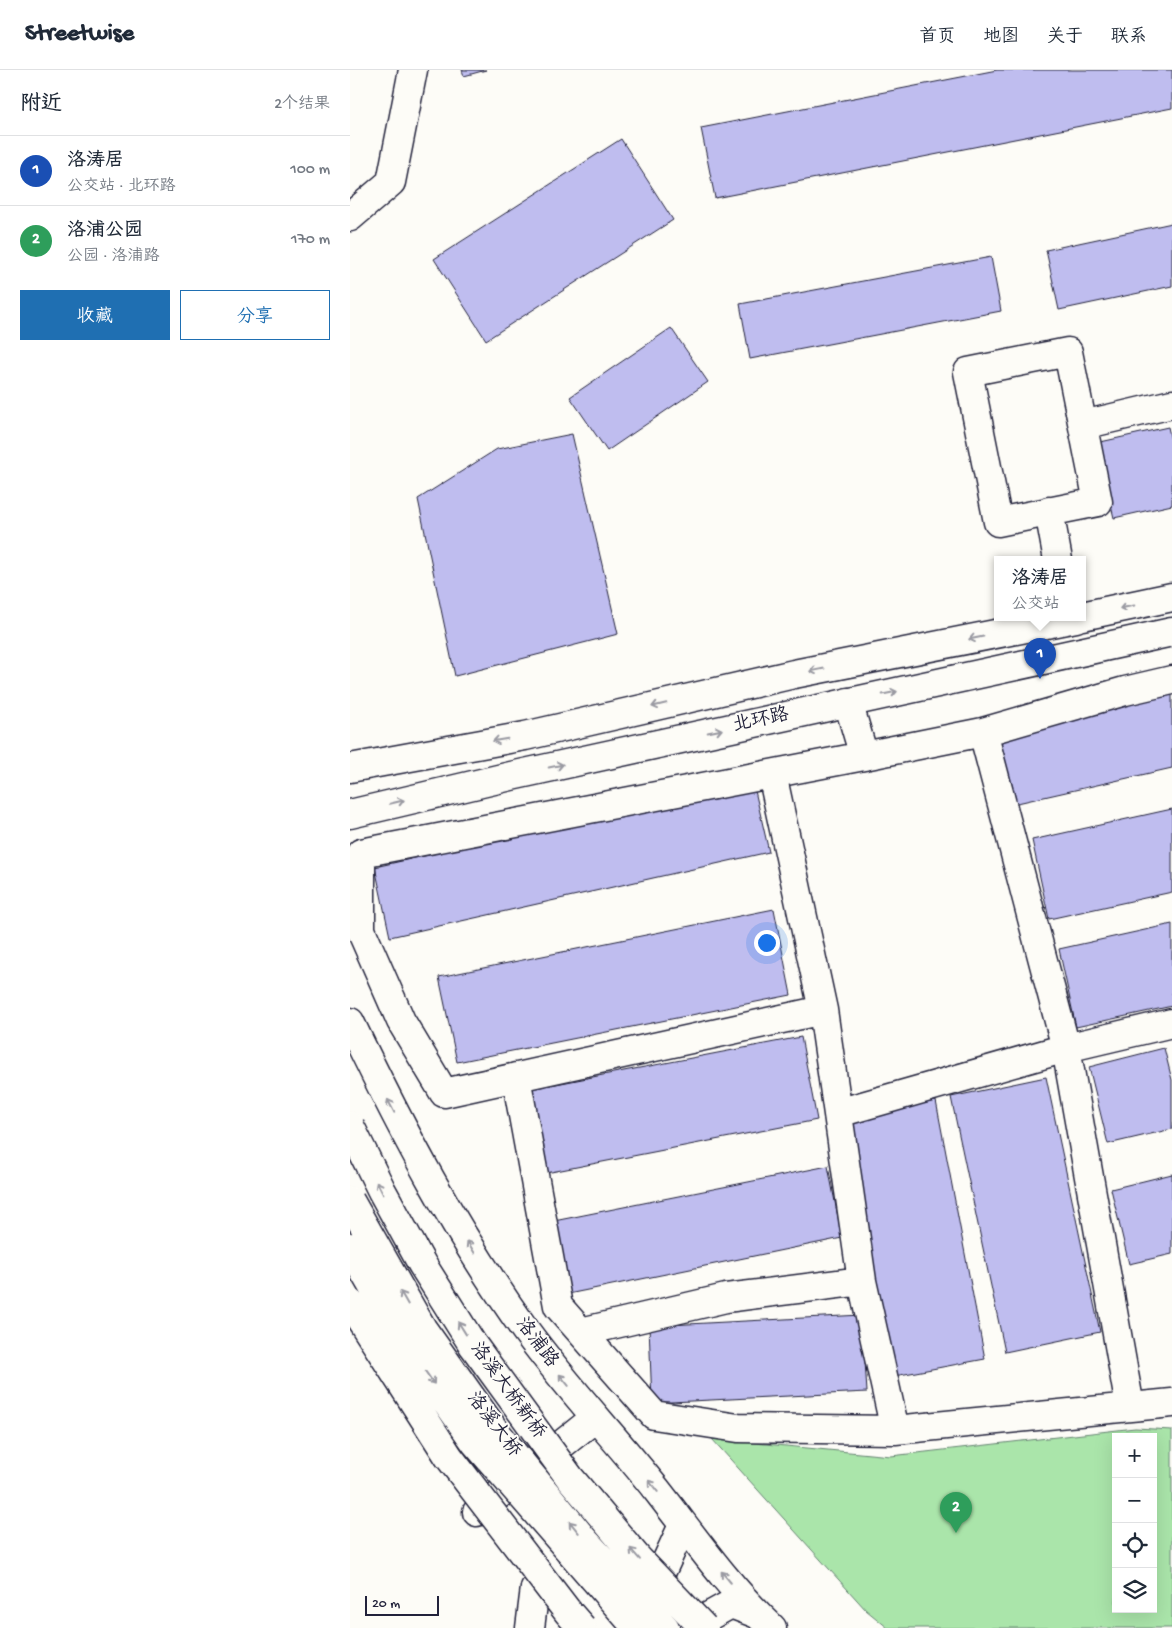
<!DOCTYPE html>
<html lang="zh">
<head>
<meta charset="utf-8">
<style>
  body { margin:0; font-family:"Gochi Hand","LXGW WenKai TC",sans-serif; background:#f6f6f7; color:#1f2937 }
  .controls { position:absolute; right:15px; bottom:15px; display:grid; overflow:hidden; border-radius:0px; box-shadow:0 5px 20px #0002 }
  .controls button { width:45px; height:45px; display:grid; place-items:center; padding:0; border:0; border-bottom:1px solid #e0e1e3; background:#fff; color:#1f2937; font:25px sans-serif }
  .scale { position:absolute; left:15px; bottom:12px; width:74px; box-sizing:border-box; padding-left:5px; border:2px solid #22223b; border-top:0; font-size:14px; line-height:18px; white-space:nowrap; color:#22223b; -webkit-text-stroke:4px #fdfcf7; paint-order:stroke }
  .you { position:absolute; left:416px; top:872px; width:18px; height:18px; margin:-12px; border:4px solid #fff; border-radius:50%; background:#1a73e8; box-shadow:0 0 0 8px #1a73e833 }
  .badge { display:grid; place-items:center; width:32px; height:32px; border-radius:50%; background:#1f6fb2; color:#fff; font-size:16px; font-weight:700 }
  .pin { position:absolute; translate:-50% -41px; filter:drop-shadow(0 1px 2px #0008) }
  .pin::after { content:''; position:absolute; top:26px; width:18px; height:15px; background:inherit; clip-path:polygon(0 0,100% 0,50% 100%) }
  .popup { position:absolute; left:644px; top:486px; width:92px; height:65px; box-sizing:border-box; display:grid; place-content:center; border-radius:0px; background:#fff; filter:drop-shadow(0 1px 4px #0005); font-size:16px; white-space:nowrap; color:#747a83 }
  .popup b { font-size:19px; color:#1f2937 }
  .popup::after { content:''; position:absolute; left:50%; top:100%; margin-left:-10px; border:10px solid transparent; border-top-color:#fff }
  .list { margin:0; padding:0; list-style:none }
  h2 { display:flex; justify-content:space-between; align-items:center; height:65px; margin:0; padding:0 20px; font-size:21px }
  h2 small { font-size:16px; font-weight:400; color:#747a83 }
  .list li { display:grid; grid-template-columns:32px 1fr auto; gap:15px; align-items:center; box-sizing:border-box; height:70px; padding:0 20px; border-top:1px solid #e0e1e3 }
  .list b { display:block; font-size:19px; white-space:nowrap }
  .list p { margin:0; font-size:16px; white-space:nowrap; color:#747a83 }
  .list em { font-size:16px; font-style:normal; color:#747a83 }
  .actions { display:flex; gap:10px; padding:15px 20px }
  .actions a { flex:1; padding:11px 0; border:1px solid #1f6fb2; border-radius:0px; text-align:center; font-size:18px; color:#1f6fb2 }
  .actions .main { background:#1f6fb2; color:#fff }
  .icon { flex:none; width:28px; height:28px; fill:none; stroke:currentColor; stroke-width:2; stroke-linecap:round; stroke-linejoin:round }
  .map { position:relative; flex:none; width:822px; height:1558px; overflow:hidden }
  header { display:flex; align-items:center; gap:30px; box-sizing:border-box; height:70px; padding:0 25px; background:#fff; border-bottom:1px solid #e0e1e3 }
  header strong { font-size:24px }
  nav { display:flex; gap:28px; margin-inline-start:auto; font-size:18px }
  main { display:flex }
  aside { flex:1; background:#fff }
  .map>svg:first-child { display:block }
  .green { fill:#aae5aa; stroke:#668472; fill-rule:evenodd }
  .building { fill:#bfbdef; stroke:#22223b }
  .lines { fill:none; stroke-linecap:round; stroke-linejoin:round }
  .minor-casing { stroke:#22223b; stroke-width:31 }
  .tertiary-casing { stroke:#22223b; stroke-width:31 }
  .secondary-casing { stroke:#22223b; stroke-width:31 }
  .minor { stroke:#fdfcf7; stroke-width:28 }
  .tertiary { stroke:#fdfcf7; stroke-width:28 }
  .secondary { stroke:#fdfcf7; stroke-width:28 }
  .trunk-bridge-casing { stroke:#22223b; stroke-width:31; stroke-linecap:butt }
  .trunk-bridge { stroke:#fdfcf7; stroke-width:28 }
  .oneway { stroke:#9a9aa2 }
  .labels { text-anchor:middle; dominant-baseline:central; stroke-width:4; stroke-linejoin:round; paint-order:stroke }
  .street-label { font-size:19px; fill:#22223b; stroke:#fdfcf7 }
</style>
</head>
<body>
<header>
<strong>Streetwise</strong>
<nav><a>首页</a><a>地图</a><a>关于</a><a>联系</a></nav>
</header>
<main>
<aside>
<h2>附近<small>2个结果</small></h2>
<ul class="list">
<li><span class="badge" style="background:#1a4fb4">1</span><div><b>洛涛居</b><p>公交站 · 北环路</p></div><em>100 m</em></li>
<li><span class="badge" style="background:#2e9e5b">2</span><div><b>洛浦公园</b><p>公园 · 洛浦路</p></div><em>170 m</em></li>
</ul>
<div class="actions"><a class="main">收藏</a><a>分享</a></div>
</aside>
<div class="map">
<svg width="822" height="1558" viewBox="0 0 822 1558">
  <rect width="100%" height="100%" fill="#fdfcf7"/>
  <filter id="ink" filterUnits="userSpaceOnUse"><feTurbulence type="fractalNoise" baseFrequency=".02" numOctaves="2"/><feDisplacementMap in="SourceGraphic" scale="10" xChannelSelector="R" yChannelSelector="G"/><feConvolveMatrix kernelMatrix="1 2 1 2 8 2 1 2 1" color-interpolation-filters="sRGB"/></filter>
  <g filter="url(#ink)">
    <path class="green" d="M 785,1358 L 822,1360 L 822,1558 L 538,1558 L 516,1540 L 362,1369 L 541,1386 ZM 766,1367 L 803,1367 L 803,1539 L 766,1539 Z"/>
    <path class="building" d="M 112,0 L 136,0 L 114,6 Z
      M 647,0 L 822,0 L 822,38 L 365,128 L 351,58 Z
      M 271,69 L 323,150 L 136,270 L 84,189 Z
      M 822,153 L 822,216 L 709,240 L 696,180 Z
      M 641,187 L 651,241 L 400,289 L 390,234 Z
      M 321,258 L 358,312 L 257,381 L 220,327 Z
      M 818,357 L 822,375 L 822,435 L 764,448 L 746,373 Z
      M 222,364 L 268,564 L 105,606 L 68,429 L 147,379 Z
      M 822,611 L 822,698 L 663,734 L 644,656 Z
      M 403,712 L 419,782 L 40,867 L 25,797 Z
      M 822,739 L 822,822 L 699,849 L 682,770 Z
      M 424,839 L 441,925 L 107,992 L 89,907 Z
      M 822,854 L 822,936 L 726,957 L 709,879 Z
      M 451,967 L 467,1050 L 196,1103 L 180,1019 Z
      M 814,978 L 822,1010 L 822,1059 L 758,1074 L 739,997 Z
      M 696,1007 L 750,1262 L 655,1282 L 601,1027 Z
      M 586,1031 L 635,1289 L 539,1307 L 490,1049 Z
      M 478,1096 L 492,1168 L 218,1224 L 204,1151 Z
      M 822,1104 L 822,1184 L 779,1194 L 761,1119 Z
      M 512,1245 L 517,1322 L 302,1333 L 299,1256 Z"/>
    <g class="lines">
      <g class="minor-casing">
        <path id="minor" d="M 0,147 L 41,112 L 63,0
          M 718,282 L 748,432 L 648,452 L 618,302 Z
          M 733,355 L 822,334
          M 699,441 L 708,490
          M 633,662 L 775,621 L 822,610
          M 514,686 L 633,662 L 716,978 L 780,1337
          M 473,940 L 94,1023 L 51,951 L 11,860 L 11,783 L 514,686 L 498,632
          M 166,1007 L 208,1236 L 304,1345 L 388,1358 L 545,1360 L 512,1211 L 473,940 L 422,704
          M 488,1043 L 716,978 L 822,953
          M 231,1262 L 376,1228 L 512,1211
          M 545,1360 L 822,1333"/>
      </g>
      <g class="tertiary-casing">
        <path id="tertiary" d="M 297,1529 L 310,1505 L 333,1455
          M 180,1558 L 185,1518"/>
      </g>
      <g class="secondary-casing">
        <path id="secondary" d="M 732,546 L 822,527
          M 0,698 L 175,666 L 444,604 L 726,548
          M 0,744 L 161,706 L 822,562
          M 0,952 C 51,1059 107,1165 176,1261 C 216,1316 263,1365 306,1419 C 343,1466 378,1517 422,1558
          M 127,1442 L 245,1348
          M 344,1558 L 352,1550 L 381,1534 L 407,1544"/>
      </g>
      <use href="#minor" class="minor"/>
      <use href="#tertiary" class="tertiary"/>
      <use href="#secondary" class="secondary"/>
      <g class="trunk-bridge-casing">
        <path id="trunk-bridge" d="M 0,1056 L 32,1121 L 72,1194 L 123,1275 L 220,1408 L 288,1489 L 354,1558
          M 0,1131 L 72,1258 L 145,1361 L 234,1470 L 315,1558
          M 0,1177 L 54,1271 L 125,1372 L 287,1558
          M 0,1233 L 99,1387 L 218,1542 L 232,1558"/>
      </g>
      <use href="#trunk-bridge" class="trunk-bridge"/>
    </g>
    <defs><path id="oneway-shaft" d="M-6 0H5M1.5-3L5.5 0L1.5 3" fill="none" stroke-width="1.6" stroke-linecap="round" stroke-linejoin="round" transform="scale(1.25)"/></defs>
    <g class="oneway">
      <use href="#oneway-shaft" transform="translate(777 537) rotate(168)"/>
      <use href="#oneway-shaft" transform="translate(626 568) rotate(169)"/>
      <use href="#oneway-shaft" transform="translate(467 600) rotate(169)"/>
      <use href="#oneway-shaft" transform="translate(540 623) rotate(-12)"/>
      <use href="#oneway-shaft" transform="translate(309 635) rotate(167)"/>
      <use href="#oneway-shaft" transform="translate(365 661) rotate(-12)"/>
      <use href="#oneway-shaft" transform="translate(150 670) rotate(170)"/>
      <use href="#oneway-shaft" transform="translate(206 696) rotate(-12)"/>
      <use href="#oneway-shaft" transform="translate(47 732) rotate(-13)"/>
      <use href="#oneway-shaft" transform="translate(41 1036) rotate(-117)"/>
      <use href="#oneway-shaft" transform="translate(30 1118) rotate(-117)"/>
      <use href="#oneway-shaft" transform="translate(121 1177) rotate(-121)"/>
      <use href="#oneway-shaft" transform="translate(54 1228) rotate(-120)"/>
      <use href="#oneway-shaft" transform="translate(112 1258) rotate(-122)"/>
      <use href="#oneway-shaft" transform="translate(80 1308) rotate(55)"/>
      <use href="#oneway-shaft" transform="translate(214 1310) rotate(-129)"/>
      <use href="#oneway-shaft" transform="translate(303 1416) rotate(-129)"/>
      <use href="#oneway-shaft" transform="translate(224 1457) rotate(-129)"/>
      <use href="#oneway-shaft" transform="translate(285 1484) rotate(-131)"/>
      <use href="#oneway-shaft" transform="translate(376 1507) rotate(-130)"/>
    </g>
  </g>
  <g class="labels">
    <g class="street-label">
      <text transform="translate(411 651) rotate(-12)">北环路</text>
      <text transform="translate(186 1273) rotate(53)">洛浦路</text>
      <text transform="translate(157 1321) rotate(54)">洛溪大桥新桥</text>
      <text transform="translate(143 1355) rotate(53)">洛溪大桥</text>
    </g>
  </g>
</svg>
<div class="controls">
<button>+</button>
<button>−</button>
<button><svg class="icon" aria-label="locate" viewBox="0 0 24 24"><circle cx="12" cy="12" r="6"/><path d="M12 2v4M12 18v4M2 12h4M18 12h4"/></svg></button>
<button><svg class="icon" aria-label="layers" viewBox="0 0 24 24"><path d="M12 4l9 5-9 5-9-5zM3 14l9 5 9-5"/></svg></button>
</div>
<div class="scale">20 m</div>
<div class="you"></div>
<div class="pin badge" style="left:690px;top:609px;background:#1a4fb4">1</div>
<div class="popup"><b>洛涛居</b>公交站</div>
<div class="pin badge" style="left:606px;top:1463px;background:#2e9e5b">2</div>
</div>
</main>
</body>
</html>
